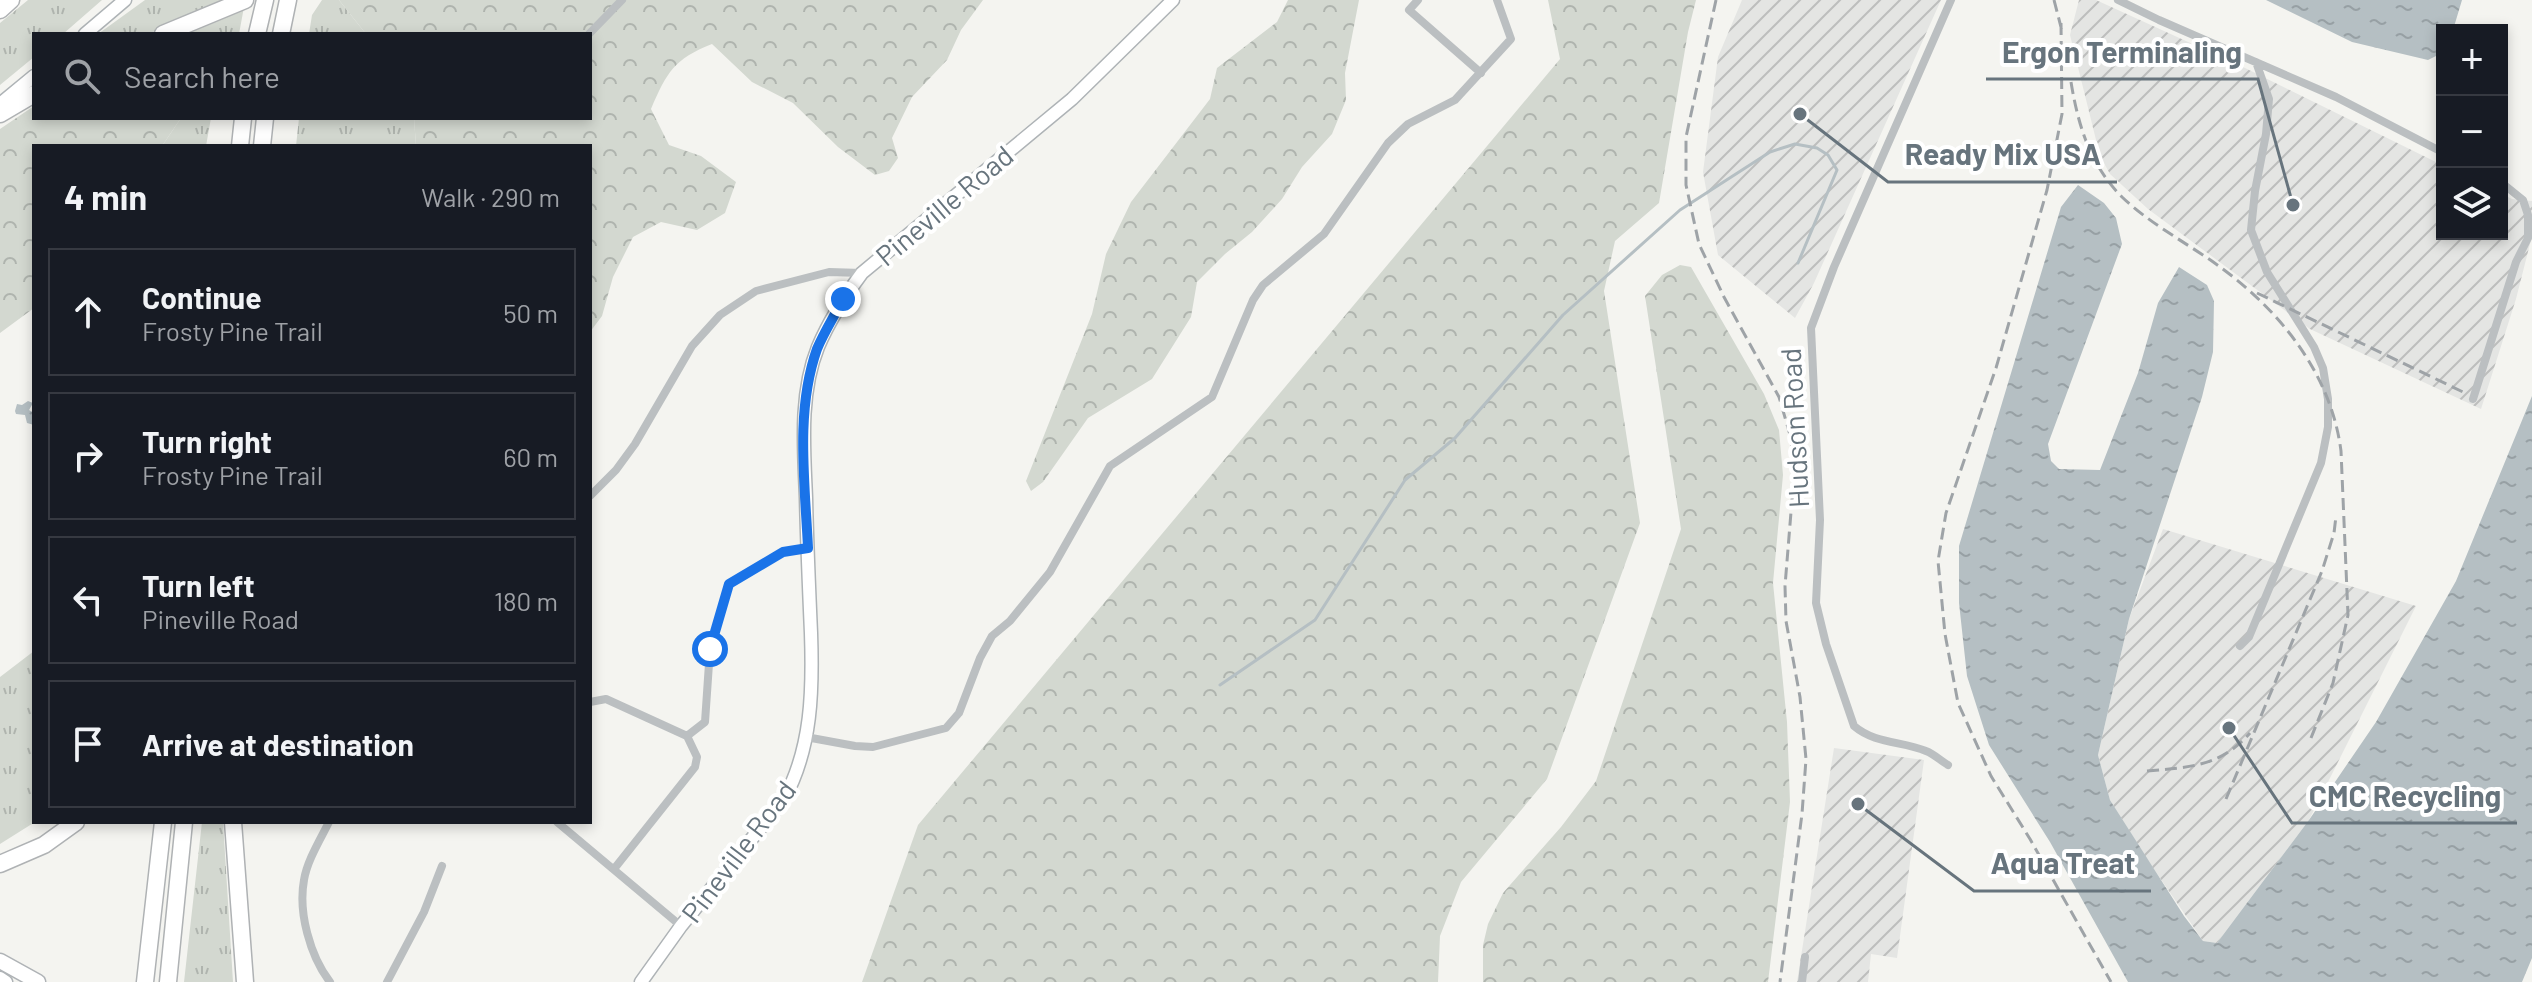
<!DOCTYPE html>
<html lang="en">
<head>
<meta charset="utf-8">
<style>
  body { margin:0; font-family:Barlow,sans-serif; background:#20242c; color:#f1f3f6 }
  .controls { position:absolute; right:24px; top:24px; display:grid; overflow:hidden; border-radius:0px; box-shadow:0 4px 12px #0003 }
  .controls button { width:72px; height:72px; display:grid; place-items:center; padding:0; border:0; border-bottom:2px solid #363941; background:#171b24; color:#f1f3f6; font:40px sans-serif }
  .stop { position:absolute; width:24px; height:24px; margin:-18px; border:6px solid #1a73e8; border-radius:50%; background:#fff }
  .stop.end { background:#1a73e8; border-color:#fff; box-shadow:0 2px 8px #0008 }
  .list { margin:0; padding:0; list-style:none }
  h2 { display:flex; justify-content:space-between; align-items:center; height:104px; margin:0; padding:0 32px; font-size:34px }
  h2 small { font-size:26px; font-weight:400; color:#9ea1a6 }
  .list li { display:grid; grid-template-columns:52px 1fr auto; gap:24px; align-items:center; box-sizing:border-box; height:128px; margin:0 16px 16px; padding:0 16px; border:2px solid #363941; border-radius:0px }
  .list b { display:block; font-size:30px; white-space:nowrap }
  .list p { margin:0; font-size:26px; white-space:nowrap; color:#9ea1a6 }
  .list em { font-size:26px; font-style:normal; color:#9ea1a6 }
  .icon { flex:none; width:44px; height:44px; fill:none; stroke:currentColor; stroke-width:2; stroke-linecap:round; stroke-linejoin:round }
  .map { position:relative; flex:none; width:2532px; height:982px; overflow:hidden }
  .search { position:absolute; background:#171b24; box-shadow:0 4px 12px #0003; left:32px; top:32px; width:560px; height:88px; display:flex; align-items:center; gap:20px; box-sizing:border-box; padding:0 28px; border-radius:0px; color:#9ea1a6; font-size:30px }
  .panel { position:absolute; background:#171b24; box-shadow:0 4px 12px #0003; left:32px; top:144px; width:560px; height:680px; border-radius:0px }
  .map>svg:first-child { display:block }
  .industrial { fill:url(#industrial-furrows) }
  .grass { fill:url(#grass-tufts) }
  .forest { fill:url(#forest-crowns) }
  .water { fill:url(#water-ripples) }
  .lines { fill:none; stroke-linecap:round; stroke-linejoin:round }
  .stream { stroke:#b5bfc3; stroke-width:3 }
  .secondary-casing { stroke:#aeb3b6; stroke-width:15 }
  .primary-casing { stroke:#afb3b6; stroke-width:17 }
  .motorway-casing { stroke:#afb2b4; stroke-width:19 }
  .minor { stroke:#bbbfc1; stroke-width:8 }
  .secondary { stroke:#fff; stroke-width:12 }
  .primary { stroke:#fff; stroke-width:14 }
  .motorway { stroke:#fff; stroke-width:16 }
  .rail { stroke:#9ea3a7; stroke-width:3; stroke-dasharray:12 6; stroke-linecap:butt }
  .route { stroke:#1a73e8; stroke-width:10 }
  .labels { text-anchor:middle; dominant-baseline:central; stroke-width:8; stroke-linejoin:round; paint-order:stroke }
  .street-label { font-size:28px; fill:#67747d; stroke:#fff }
  .leader { fill:none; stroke:#67747d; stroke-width:3 }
  .callout-dot { fill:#67747d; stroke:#fff; stroke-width:3 }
  .callout-label { font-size:30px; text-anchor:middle; font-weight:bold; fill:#67747d; stroke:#fff; stroke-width:8; stroke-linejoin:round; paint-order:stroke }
</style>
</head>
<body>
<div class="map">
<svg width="2532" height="982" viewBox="0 0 2532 982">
  <defs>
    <pattern id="industrial-furrows" width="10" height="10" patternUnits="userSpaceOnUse" patternTransform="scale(2)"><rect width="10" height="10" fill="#e4e5e3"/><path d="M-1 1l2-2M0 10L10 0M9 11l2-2" fill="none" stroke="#bdbebd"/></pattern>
    <pattern id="grass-tufts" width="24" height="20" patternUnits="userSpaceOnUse" patternTransform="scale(2)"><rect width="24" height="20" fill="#d3d8d0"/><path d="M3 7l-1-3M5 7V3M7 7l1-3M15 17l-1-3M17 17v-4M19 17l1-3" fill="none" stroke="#afb4ae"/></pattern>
    <pattern id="forest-crowns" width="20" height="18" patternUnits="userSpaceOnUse" patternTransform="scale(2)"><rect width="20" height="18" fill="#d3d8d0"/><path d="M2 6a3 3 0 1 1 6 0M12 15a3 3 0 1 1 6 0" fill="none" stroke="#afb4ae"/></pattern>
    <pattern id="water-ripples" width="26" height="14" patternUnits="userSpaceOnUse" patternTransform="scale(2)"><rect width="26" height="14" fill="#b5bfc3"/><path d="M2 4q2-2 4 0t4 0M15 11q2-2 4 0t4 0" fill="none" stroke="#97a0a4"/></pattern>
  </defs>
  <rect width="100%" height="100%" fill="#f4f4f0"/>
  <path class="industrial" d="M 1742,0 L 1941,0 L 1814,283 L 1795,318 L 1718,255 L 1703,172 L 1718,57 Z
    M 2079,0 L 2096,0 L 2243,67 L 2442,165 L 2442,234 L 2502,234 L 2502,194 L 2512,199 L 2532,201 L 2532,236 L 2516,299 L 2481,409 L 2310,329 L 2148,209 L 2110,174 L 2100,156 L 2070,35 Z
    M 2163,529 L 2416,606 L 2309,820 L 2217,943 L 2203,941 L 2145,856 L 2110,800 L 2098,755 L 2129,619 Z
    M 1834,748 L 1924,760 L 1897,958 L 1871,954 L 1868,982 L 1797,982 Z"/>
  <path class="grass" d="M 28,0 L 102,0 L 63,34 L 34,34 L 34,57 L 0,85 L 0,23 Z
    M 145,0 L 226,0 L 148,34 L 98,34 Z
    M 322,0 L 339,0 L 366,34 L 309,34 L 312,15 Z
    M 244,7 L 239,34 L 180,34 Z
    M 181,118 L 211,118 L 206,146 L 162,146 Z
    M 299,118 L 414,118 L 416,146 L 296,146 Z
    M 34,651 L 35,822 L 0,844 L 0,677 Z
    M 202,822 L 223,822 L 233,982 L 184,982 Z"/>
  <path class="forest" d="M 339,0 L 983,0 L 961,30 L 947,60 L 912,97 L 892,138 L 898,158 L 889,171 L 875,175 L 838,147 L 793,103 L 752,82 L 712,44 C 674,59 667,72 651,109 L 669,145 L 701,156 L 736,182 L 725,213 L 697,230 L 661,222 L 633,237 L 613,277 L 602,316 L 590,332 L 590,146 L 416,146 L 414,118 L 590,118 L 590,34 L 366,34 Z
    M 1288,0 L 1359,0 L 1345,73 L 1346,100 L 1332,134 L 1302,167 L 1282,199 L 1252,232 L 1225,254 L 1197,282 L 1191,317 L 1152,379 L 1088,418 L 1043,482 L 1031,491 L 1026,481 L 1092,314 L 1106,254 L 1131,202 L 1210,99 L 1217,68 L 1277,22 Z
    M 1548,0 L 1696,0 L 1688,32 L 1659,203 L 1615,241 L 1604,291 L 1640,523 L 1547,779 L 1461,882 L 1440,936 L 1438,982 L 862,982 L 918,825 L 1560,59 Z
    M 34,106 L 34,118 L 181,118 L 162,146 L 34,146 L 34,308 L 0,333 L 0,129 Z
    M 1680,265 L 1691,267 L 1764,394 L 1779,430 L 1783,475 L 1773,583 L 1787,722 L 1790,802 L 1768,982 L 1483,982 L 1483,945 L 1488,924 L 1503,893 L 1561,827 L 1596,781 L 1681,529 L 1645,296 L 1662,275 Z"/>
  <path class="water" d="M 2266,0 L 2462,0 L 2453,30 L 2442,30 L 2442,53 L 2428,60 L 2352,42 Z
    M 2078,185 L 2104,203 L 2116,218 L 2122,244 L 2048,444 L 2051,461 L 2059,469 L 2100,470 L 2138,373 L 2158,303 L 2179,267 L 2207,285 L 2214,301 L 2213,352 L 2202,397 L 2129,619 L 2098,755 L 2110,800 L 2184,916 L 2203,941 L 2217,943 L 2309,820 L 2376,722 L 2456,581 L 2532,396 L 2532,958 L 2522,982 L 2128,982 L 2050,842 L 1989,745 L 1967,676 L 1959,603 L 1959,546 L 2061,207 Z
    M 28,401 L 33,403 L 29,410 L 34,413 L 34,425 L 27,423 L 25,415 L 16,414 L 15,411 L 17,404 L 22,405 Z"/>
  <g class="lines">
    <path class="stream" d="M 1220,685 L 1315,620 L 1405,480 L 1455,438 L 1563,315 L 1680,210 L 1770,152 L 1795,144 L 1817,148 L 1828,155 L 1837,170 L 1798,263"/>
    <g class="secondary-casing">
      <path id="secondary" d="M 85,34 L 125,0
        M 0,104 L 34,76
        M 0,978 L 6,982
        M 641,982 L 681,926 L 784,799 C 812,748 813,690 811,633 C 809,588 807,543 806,498 C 804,449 799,394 818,347 C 829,321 845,296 862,273 L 1072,99 L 1173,0"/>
    </g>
    <g class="primary-casing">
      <path id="primary" d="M 0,961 L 38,982"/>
    </g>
    <g class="motorway-casing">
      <path id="motorway" d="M 0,10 L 11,0
        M 163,34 L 245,0
        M 257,34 L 265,0
        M 281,34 L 288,0
        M 0,114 L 34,94
        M 240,146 L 243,118
        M 262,146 L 265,118
        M 233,822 L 245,982
        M 0,864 L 44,845 L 76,822
        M 145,982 L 163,822
        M 168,982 L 184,822"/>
    </g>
    <path class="minor" d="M 1418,0 L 1409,10 L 1481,73
      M 2118,0 L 2159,20 L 2336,97 L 2442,152
      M 589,34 L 622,0
      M 2473,399 L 2516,262 L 2528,238 L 2528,215 L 2523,200 L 2502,183
      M 590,496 L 616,470 L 635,444 L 692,346 L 720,315 L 756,291 L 829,272 L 862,273
      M 2240,646 L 2249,637 L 2321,463 L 2328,427 L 2328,399 L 2323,368 L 2314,347 L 2267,272 L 2251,230 L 2255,191 L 2266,134 L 2269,99 L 2256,62
      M 590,702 L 606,699 L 687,736 L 697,757 L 695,767 L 614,869
      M 687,736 L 705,722 L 710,649 L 729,584 L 783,552 L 808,548
      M 806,737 L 855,746 L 873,747 L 946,728 L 959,713 L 980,658 L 992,636 L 1010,621 L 1050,572 L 1110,466 L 1212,397 L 1253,300 L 1263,285 L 1324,234 L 1388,143 L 1408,124 L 1455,100 L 1511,39 L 1497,0
      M 1948,765 C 1941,761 1934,754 1926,751 C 1902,741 1875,744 1854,726 L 1826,644 L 1816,603 L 1820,520 L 1811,328 L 1834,267 L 1951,0
      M 329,822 C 320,840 307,861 304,880 C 298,912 310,956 330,982
      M 557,822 L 681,926
      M 387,982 L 424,912 L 442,866
      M 1802,982 L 1805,957"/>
    <use href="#secondary" class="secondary"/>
    <use href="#primary" class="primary"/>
    <use href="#motorway" class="motorway"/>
    <path class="rail" d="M 1716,0 L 1686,137 L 1686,185 L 1699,244 L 1724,297 L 1779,397 L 1791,438 L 1794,475 L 1785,586 L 1786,621 L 1800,697 L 1806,759 L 1802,814 L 1780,982
      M 2054,0 L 2062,31
      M 2061,23 L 2062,114 L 2047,190 L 1996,368 L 1946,513 L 1938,561 L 1945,634 L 1958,703 L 1991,776 L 2030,839 L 2111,982
      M 2071,82 C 2078,125 2090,165 2122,197 C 2149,223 2185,242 2216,264 C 2279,309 2331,373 2341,451 L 2348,615 L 2333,683 L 2309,743
      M 2257,293 L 2463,392
      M 2147,771 C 2190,767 2220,767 2250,733
      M 2226,799 L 2322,571 L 2334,533 L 2336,516"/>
  </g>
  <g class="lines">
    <path class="route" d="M 710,649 L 729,584 L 783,552 L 808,548 C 805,483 795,411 817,349 C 824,332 835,315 843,299"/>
  </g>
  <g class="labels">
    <g class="street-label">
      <text transform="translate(944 205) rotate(-40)">Pineville Road</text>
      <text transform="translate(1794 428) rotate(-93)">Hudson Road</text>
      <text transform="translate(738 851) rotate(-53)">Pineville Road</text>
    </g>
  </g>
  <path class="leader" d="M2293 205L2258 79H1986M1800 114L1888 182H2117M2229 728L2292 823H2517M1858 804L1974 891H2151"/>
  <g class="callout-dot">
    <circle cx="2293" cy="205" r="8"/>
    <circle cx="1800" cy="114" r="8"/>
    <circle cx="2229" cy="728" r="8"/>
    <circle cx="1858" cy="804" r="8"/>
  </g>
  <g class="callout-label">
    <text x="2122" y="63">Ergon Terminaling</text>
    <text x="2003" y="165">Ready Mix USA</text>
    <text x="2405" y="807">CMC Recycling</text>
    <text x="2063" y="874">Aqua Treat</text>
  </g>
</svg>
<div class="controls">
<button>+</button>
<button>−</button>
<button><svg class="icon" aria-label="layers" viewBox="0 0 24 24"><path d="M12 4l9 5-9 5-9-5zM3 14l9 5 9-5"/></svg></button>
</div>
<div class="stop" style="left:710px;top:649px"></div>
<div class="stop end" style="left:843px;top:299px"></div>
<div class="search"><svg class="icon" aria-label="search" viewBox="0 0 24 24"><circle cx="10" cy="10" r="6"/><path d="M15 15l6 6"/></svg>Search here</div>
<section class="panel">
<h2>4 min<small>Walk · 290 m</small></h2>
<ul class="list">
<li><svg class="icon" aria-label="ahead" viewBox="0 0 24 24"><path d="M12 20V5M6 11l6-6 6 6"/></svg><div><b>Continue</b><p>Frosty Pine Trail</p></div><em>50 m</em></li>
<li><svg class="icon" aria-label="right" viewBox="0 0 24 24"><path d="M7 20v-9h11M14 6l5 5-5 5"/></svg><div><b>Turn right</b><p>Frosty Pine Trail</p></div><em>60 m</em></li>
<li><svg class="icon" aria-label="left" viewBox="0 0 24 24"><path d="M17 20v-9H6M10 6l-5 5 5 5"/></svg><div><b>Turn left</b><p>Pineville Road</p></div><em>180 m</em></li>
<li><svg class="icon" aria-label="arrive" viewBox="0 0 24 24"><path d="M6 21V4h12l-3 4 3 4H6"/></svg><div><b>Arrive at destination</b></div></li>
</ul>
</section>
</div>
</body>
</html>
